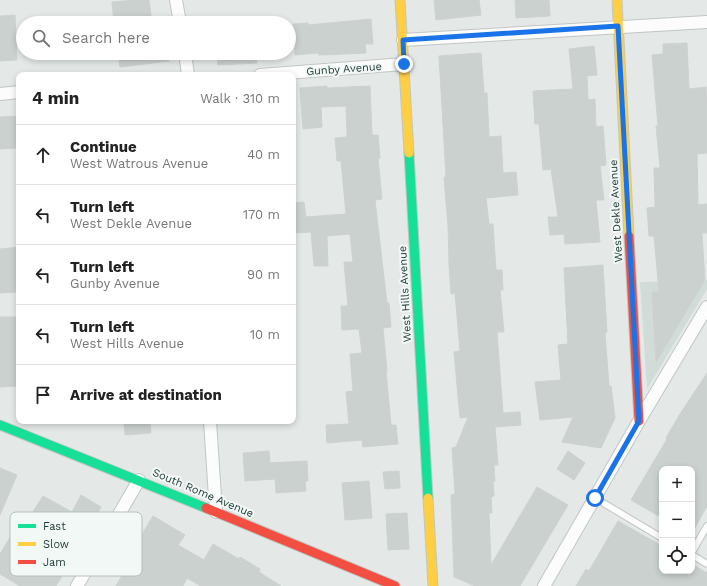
<!DOCTYPE html>
<html lang="en">
<head>
<meta charset="utf-8">
<style>
  body { margin:0; font-family:"Work Sans",sans-serif; background:#f6f6f6; color:#222 }
  .controls { position:absolute; right:12px; bottom:12px; display:grid; overflow:hidden; border-radius:8px; box-shadow:0 2px 6px #0003 }
  .controls button { width:36px; height:36px; display:grid; place-items:center; padding:0; border:0; border-bottom:1px solid #e0e0e0; background:#fff; color:#222; font:20px sans-serif }
  .stop { position:absolute; width:12px; height:12px; margin:-9px; border:3px solid #1a73e8; border-radius:50%; background:#fff }
  .stop.end { background:#1a73e8; border-color:#fff; box-shadow:0 1px 4px #0008 }
  .list { margin:0; padding:0; list-style:none }
  h2 { display:flex; justify-content:space-between; align-items:center; height:52px; margin:0; padding:0 16px; font-size:17px }
  h2 small { font-size:13px; font-weight:400; color:#767676 }
  .list li { display:grid; grid-template-columns:26px 1fr auto; gap:12px; align-items:center; box-sizing:border-box; height:60px; padding:0 16px; border-top:1px solid #e0e0e0 }
  .list b { display:block; font-size:15px; white-space:nowrap }
  .list p { margin:0; font-size:13px; white-space:nowrap; color:#767676 }
  .list em { font-size:13px; font-style:normal; color:#767676 }
  .icon { flex:none; width:22px; height:22px; fill:none; stroke:currentColor; stroke-width:2; stroke-linecap:round; stroke-linejoin:round }
  .map { position:relative; flex:none; width:707px; height:586px; overflow:hidden }
  .search { position:absolute; background:#fff; box-shadow:0 2px 6px #0003; left:16px; top:16px; width:280px; height:44px; display:flex; align-items:center; gap:10px; box-sizing:border-box; padding:0 14px; border-radius:22px; color:#767676; font-size:15px }
  .panel { position:absolute; background:#fff; box-shadow:0 2px 6px #0003; left:16px; top:72px; width:280px; height:352px; border-radius:8px }
  .map>svg:first-child { display:block }
  .built { fill:#d1dbd8 }
  .building { fill:#cbd1cf; stroke:#cdd2d0 }
  .lines { fill:none; stroke-linecap:round; stroke-linejoin:round }
  .lane-casing { stroke:#c1c6c4; stroke-width:8 }
  .street-casing { stroke:#c1c6c4; stroke-width:14 }
  .fast-casing { stroke:#bfc7c5; stroke-width:11 }
  .slow-casing { stroke:#bfc7c5; stroke-width:11 }
  .jam-casing { stroke:#bfc7c5; stroke-width:11 }
  .lane { stroke:#fbfcfb; stroke-width:6 }
  .street { stroke:#fbfcfb; stroke-width:12 }
  .fast { stroke:#16e098; stroke-width:9 }
  .slow { stroke:#ffcf43; stroke-width:9 }
  .jam { stroke:#f24e42; stroke-width:9 }
  .route { stroke:#1a73e8; stroke-width:5 }
  .labels { text-anchor:middle; dominant-baseline:central; stroke-width:4; stroke-linejoin:round; paint-order:stroke }
  .street-label { font-size:11px; fill:#213d39; stroke:#f2f8f6 }
  .key { fill:#f2f8f6; stroke:#b3c0bd; stroke-width:1 }
  .key-label { font-size:11px; fill:#213d39 }
</style>
</head>
<body>
<div class="map">
<svg width="707" height="586" viewBox="0 0 707 586">
  <rect width="100%" height="100%" fill="#e4e9e7"/>
  <path class="built" d="M 707,280 L 707,289 L 647,389 L 640,282 Z"/>
  <path class="building" d="M 135,0 L 149,0 L 152,23 L 114,23 L 112,2 Z
    M 434,0 L 479,0 L 481,15 L 436,20 Z
    M 515,0 L 549,0 L 550,16 L 516,18 Z
    M 15,15 L 17,60 L 0,61 L 0,16 Z
    M 371,19 L 373,44 L 365,44 L 366,53 L 319,55 L 318,53 L 295,55 L 295,31 L 293,24 L 308,23 L 308,25 Z
    M 687,43 L 689,89 L 706,87 L 707,105 L 707,153 L 697,154 L 698,205 L 707,204 L 707,233 L 702,233 L 705,280 L 656,362 L 652,292 L 659,292 L 654,236 L 649,236 L 647,208 L 655,207 L 654,168 L 660,168 L 656,126 L 658,126 L 652,55 L 663,54 L 663,44 Z
    M 594,46 L 597,75 L 587,76 L 588,100 L 595,99 L 596,127 L 603,126 L 606,165 L 600,166 L 604,200 L 596,200 L 600,242 L 565,244 L 564,234 L 550,235 L 548,217 L 558,217 L 551,169 L 543,170 L 539,124 L 535,124 L 533,91 L 573,89 L 569,49 Z
    M 118,53 L 168,53 L 169,61 L 120,67 Z
    M 217,53 L 256,53 L 257,63 L 218,65 Z
    M 481,53 L 484,93 L 487,93 L 489,137 L 501,136 L 503,173 L 516,172 L 518,195 L 486,198 L 489,224 L 493,224 L 496,270 L 502,270 L 503,290 L 500,290 L 504,332 L 497,332 L 503,413 L 520,412 L 521,425 L 495,427 L 498,465 L 494,465 L 495,481 L 493,482 L 494,496 L 491,497 L 492,513 L 489,513 L 491,565 L 537,487 L 568,505 L 520,586 L 475,586 L 454,577 L 451,495 L 455,494 L 452,448 L 456,447 L 468,417 L 460,418 L 454,352 L 460,351 L 455,293 L 451,294 L 449,264 L 448,226 L 444,177 L 446,177 L 439,56 Z
    M 327,86 L 327,88 L 370,86 L 372,135 L 378,135 L 380,158 L 378,158 L 382,199 L 375,200 L 387,303 L 389,303 L 391,327 L 383,328 L 387,371 L 386,371 L 391,425 L 396,425 L 398,444 L 363,447 L 362,440 L 327,443 L 326,425 L 349,424 L 346,392 L 353,391 L 350,354 L 362,353 L 359,329 L 342,330 L 341,306 L 348,306 L 344,262 L 353,262 L 350,234 L 327,236 L 328,266 L 314,266 L 311,232 L 293,233 L 293,203 L 304,202 L 306,217 L 346,214 L 341,161 L 337,161 L 335,138 L 347,137 L 346,106 L 321,107 L 322,127 L 303,129 L 300,88 Z
    M 19,116 L 19,148 L 0,149 L 0,117 Z
    M 19,247 L 19,292 L 0,293 L 0,249 Z
    M 603,265 L 607,332 L 605,333 L 609,386 L 611,386 L 615,418 L 601,448 L 562,442 L 573,417 L 540,420 L 535,382 L 561,380 L 558,345 L 568,344 L 564,268 Z
    M 0,317 L 19,317 L 19,386 L 0,387 Z
    M 707,373 L 707,506 L 692,533 L 692,504 L 696,497 L 692,494 L 692,469 L 662,469 L 662,518 L 631,500 L 667,439 L 666,438 L 680,414 Z
    M 124,421 L 150,421 L 151,433 L 125,435 Z
    M 269,451 L 270,463 L 307,461 L 308,481 L 305,481 L 306,491 L 276,493 L 275,479 L 245,481 L 243,453 Z
    M 568,451 L 585,463 L 574,480 L 557,469 Z
    M 0,468 L 17,475 L 0,515 Z
    M 399,471 L 400,488 L 385,489 L 383,472 Z
    M 369,481 L 372,518 L 345,520 L 342,483 Z
    M 81,495 L 101,507 L 81,546 L 56,586 L 20,586 L 0,574 L 0,554 L 15,529 L 20,532 L 43,496 L 72,512 Z
    M 407,513 L 409,549 L 388,550 L 386,514 Z
    M 153,516 L 185,535 L 178,545 L 204,560 L 213,544 L 239,559 L 240,557 L 260,569 L 259,572 L 281,586 L 201,586 L 187,578 L 183,586 L 116,586 L 125,570 L 122,568 Z
    M 618,521 L 662,546 L 662,571 L 692,571 L 692,564 L 707,573 L 707,586 L 576,586 L 586,569 L 589,571 Z"/>
  <g class="lines">
    <g class="lane-casing">
      <path id="lane" d="M 595,498 L 662,538
        M 692,552 L 707,526
        M 692,555 L 707,564"/>
    </g>
    <g class="street-casing">
      <path id="street" d="M 176,0 L 180,23
        M 403,40 L 707,22
        M 185,53 L 188,75
        M 260,75 L 404,64
        M 0,94 L 19,92
        M 210,421 L 216,512
        M 77,586 L 139,480
        M 544,586 L 639,421 L 707,307"/>
    </g>
    <g class="fast-casing">
      <path id="fast" d="M 409,153 L 428,498
        M 0,425 L 206,508"/>
    </g>
    <g class="slow-casing">
      <path id="slow" d="M 400,0 L 409,153
        M 617,0 L 629,236
        M 428,498 L 433,586"/>
    </g>
    <g class="jam-casing">
      <path id="jam" d="M 629,236 L 639,421
        M 206,508 L 395,586"/>
    </g>
    <use href="#lane" class="lane"/>
    <use href="#street" class="street"/>
    <use href="#fast" class="fast"/>
    <use href="#slow" class="slow"/>
    <use href="#jam" class="jam"/>
  </g>
  <g class="lines">
    <path class="route" d="M 404,64 L 403,40 L 618,26 L 639,421 L 595,498"/>
  </g>
  <g class="labels">
    <g class="street-label">
      <text transform="translate(344 69) rotate(-4)">Gunby Avenue</text>
      <text transform="translate(616 211) rotate(-93)">West Dekle Avenue</text>
      <text transform="translate(405 294) rotate(-93)">West Hills Avenue</text>
      <text transform="translate(203 493) rotate(23)">South Rome Avenue</text>
    </g>
  </g>
  <rect x="10" y="512" width="132" height="64" rx="6" class="key"/>
  <rect x="18" y="524" width="18" height="4" fill="#16e098"/>
  <rect x="18" y="542" width="18" height="4" fill="#ffcf43"/>
  <rect x="18" y="560" width="18" height="4" fill="#f24e42"/>
  <g class="key-label">
    <text x="43" y="530">Fast</text>
    <text x="43" y="548">Slow</text>
    <text x="43" y="566">Jam</text>
  </g>
</svg>
<div class="controls">
<button>+</button>
<button>−</button>
<button><svg class="icon" aria-label="locate" viewBox="0 0 24 24"><circle cx="12" cy="12" r="6"/><path d="M12 2v4M12 18v4M2 12h4M18 12h4"/></svg></button>
</div>
<div class="stop" style="left:595px;top:498px"></div>
<div class="stop end" style="left:404px;top:64px"></div>
<div class="search"><svg class="icon" aria-label="search" viewBox="0 0 24 24"><circle cx="10" cy="10" r="6"/><path d="M15 15l6 6"/></svg>Search here</div>
<section class="panel">
<h2>4 min<small>Walk · 310 m</small></h2>
<ul class="list">
<li><svg class="icon" aria-label="ahead" viewBox="0 0 24 24"><path d="M12 20V5M6 11l6-6 6 6"/></svg><div><b>Continue</b><p>West Watrous Avenue</p></div><em>40 m</em></li>
<li><svg class="icon" aria-label="left" viewBox="0 0 24 24"><path d="M17 20v-9H6M10 6l-5 5 5 5"/></svg><div><b>Turn left</b><p>West Dekle Avenue</p></div><em>170 m</em></li>
<li><svg class="icon" aria-label="left" viewBox="0 0 24 24"><path d="M17 20v-9H6M10 6l-5 5 5 5"/></svg><div><b>Turn left</b><p>Gunby Avenue</p></div><em>90 m</em></li>
<li><svg class="icon" aria-label="left" viewBox="0 0 24 24"><path d="M17 20v-9H6M10 6l-5 5 5 5"/></svg><div><b>Turn left</b><p>West Hills Avenue</p></div><em>10 m</em></li>
<li><svg class="icon" aria-label="arrive" viewBox="0 0 24 24"><path d="M6 21V4h12l-3 4 3 4H6"/></svg><div><b>Arrive at destination</b></div></li>
</ul>
</section>
</div>
</body>
</html>
